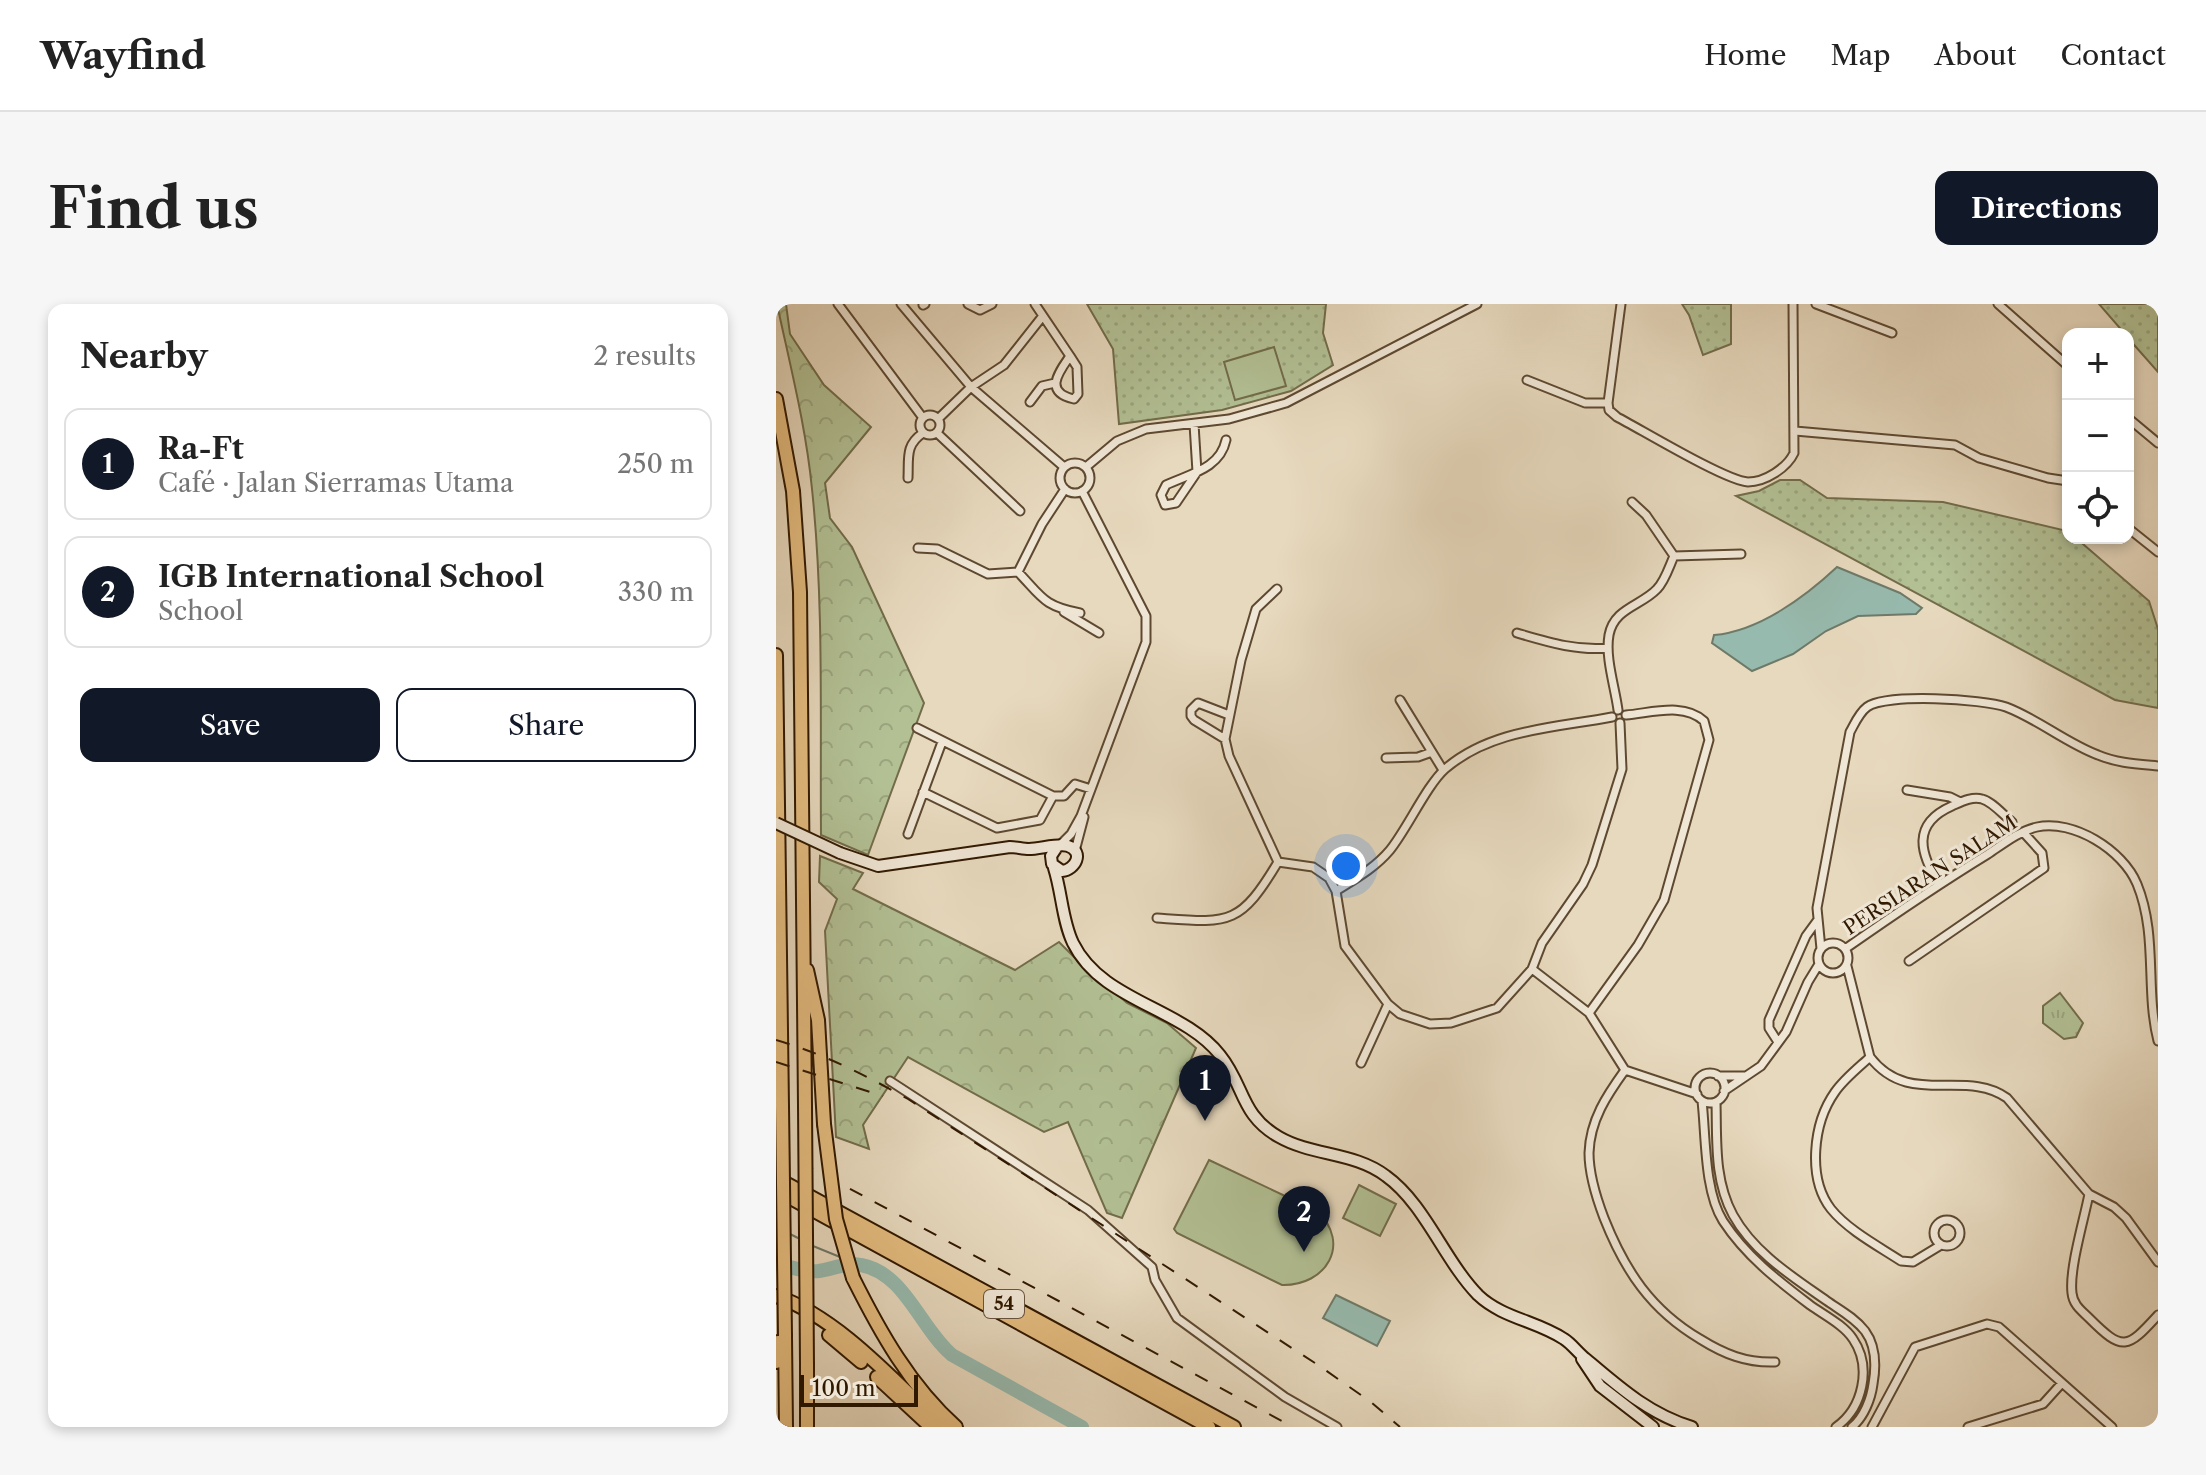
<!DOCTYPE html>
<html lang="en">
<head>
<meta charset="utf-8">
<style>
  body { margin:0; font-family:"Libre Caslon Text",serif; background:#f6f6f6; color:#222 }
  .controls { position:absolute; right:24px; top:24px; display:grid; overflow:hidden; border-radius:16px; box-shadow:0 4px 12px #0003 }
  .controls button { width:72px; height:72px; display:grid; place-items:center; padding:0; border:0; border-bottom:2px solid #e0e0e0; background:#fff; color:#222; font:40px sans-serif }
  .scale { position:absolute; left:24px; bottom:20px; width:118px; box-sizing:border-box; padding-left:8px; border:4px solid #311900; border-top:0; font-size:22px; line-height:28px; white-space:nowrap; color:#311900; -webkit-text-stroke:6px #efe6d5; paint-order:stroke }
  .you { position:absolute; left:570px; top:562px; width:28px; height:28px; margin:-20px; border:6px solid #fff; border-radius:50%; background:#1a73e8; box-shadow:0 0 0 12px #1a73e833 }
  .badge { display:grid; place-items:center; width:52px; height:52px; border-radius:50%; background:#111827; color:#fff; font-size:26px; font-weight:700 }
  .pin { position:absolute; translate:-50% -66px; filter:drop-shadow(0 2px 4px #0008) }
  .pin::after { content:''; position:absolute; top:42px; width:28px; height:24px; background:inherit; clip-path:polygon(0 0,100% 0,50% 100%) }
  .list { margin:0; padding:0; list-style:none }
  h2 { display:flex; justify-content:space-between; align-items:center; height:104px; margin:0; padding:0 32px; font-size:34px }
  h2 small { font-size:26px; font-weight:400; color:#767676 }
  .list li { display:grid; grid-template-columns:52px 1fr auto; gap:24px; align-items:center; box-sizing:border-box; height:112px; margin:0 16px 16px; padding:0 16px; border:2px solid #e0e0e0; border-radius:16px }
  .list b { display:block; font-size:30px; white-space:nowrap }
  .list p { margin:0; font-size:26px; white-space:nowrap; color:#767676 }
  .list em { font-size:26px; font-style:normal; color:#767676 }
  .actions { display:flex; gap:16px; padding:24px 32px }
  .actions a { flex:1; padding:18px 0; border:2px solid #111827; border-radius:16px; text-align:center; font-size:28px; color:#111827 }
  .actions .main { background:#111827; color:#fff }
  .icon { flex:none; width:44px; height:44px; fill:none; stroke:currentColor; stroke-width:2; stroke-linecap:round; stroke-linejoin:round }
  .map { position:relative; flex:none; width:1382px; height:1123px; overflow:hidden; border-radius:16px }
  header { display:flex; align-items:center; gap:48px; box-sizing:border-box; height:112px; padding:0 40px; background:#fff; border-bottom:2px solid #e0e0e0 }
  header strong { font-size:38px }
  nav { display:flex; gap:44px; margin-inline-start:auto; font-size:28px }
  .intro { display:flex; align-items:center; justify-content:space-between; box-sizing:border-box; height:192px; padding:0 48px }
  h1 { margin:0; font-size:56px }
  .button { padding:20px 36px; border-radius:16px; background:#111827; color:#fff; font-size:28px; font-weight:700 }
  main { display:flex; gap:48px; padding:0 48px }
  aside { flex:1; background:#fff; border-radius:16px; box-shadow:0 4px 12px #0003 }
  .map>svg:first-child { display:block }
  .grass { fill:url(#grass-dots); stroke:#726c4a; stroke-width:2 }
  .forest { fill:url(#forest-crowns); stroke:#726c4a; stroke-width:2 }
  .park { fill:url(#park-tufts); stroke:#726c4a; stroke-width:2 }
  .garden { fill:#b2c094; stroke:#726c4a; stroke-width:2 }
  .water { fill:#97baae; stroke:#6e7a68; stroke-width:2 }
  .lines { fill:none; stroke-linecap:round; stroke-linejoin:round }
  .stream { stroke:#6e7a68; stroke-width:2 }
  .river { stroke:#97baae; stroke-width:14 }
  .street-casing { stroke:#5e4930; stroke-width:11 }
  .secondary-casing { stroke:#311900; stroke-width:14 }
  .highway-casing { stroke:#311900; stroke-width:16 }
  .street { stroke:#efe6d5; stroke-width:7 }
  .secondary { stroke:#efe6d5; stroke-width:10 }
  .highway { stroke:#e4bc7f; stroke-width:12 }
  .rail { stroke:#311900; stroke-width:2; stroke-dasharray:14 14; stroke-linecap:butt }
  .secondary-bridge-casing { stroke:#311900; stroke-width:14; stroke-linecap:butt }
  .highway-bridge-casing { stroke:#311900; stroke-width:16; stroke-linecap:butt }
  .secondary-bridge { stroke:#efe6d5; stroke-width:10 }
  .highway-bridge { stroke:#e4bc7f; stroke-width:12 }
  .labels { text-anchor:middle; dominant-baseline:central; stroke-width:6; stroke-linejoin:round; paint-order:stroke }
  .shield { fill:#efe6d5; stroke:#6a5640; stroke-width:2 }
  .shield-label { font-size:18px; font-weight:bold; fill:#311900 }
  .street-label { font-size:20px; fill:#311900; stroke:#efe6d5 }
</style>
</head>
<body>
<header>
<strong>Wayfind</strong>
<nav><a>Home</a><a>Map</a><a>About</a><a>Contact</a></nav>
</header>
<div class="intro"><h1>Find us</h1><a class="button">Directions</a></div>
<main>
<aside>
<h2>Nearby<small>2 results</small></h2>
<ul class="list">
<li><span class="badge">1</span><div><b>Ra-Ft</b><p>Café · Jalan Sierramas Utama</p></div><em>250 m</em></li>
<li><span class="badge">2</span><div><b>IGB International School</b><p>School</p></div><em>330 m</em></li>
</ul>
<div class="actions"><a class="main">Save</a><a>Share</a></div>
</aside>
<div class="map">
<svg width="1382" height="1123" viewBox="0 0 1382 1123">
  <defs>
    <pattern id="grass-dots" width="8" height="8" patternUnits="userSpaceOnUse" patternTransform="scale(2)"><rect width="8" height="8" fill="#b2c094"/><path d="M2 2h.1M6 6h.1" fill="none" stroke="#9aa47e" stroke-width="1.8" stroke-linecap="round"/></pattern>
    <pattern id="forest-crowns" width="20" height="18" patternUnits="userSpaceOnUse" patternTransform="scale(2)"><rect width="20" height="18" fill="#b2c094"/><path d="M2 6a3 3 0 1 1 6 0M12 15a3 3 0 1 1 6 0" fill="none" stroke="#9aa47e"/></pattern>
    <pattern id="park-tufts" width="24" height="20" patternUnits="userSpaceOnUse" patternTransform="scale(2)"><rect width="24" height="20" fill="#b2c094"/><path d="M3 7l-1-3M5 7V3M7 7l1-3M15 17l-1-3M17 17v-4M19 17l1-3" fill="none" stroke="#9aa47e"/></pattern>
  </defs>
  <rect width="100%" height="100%" fill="#e7d9be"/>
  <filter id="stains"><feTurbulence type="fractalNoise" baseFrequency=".0025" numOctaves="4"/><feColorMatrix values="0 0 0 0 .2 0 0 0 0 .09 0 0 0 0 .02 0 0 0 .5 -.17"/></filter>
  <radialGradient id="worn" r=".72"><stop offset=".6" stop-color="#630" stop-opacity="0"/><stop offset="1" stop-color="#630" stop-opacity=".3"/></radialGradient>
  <path class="grass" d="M 311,0 L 550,0 L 547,29 L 557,61 L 515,87 L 446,106 L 343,120 L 337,45 Z
    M 906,0 L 955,0 L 955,40 L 927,51 L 913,11 Z
    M 1323,0 L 1382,0 L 1382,68 L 1352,34 L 1352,30 L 1349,30 Z
    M 1004,176 L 1024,176 L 1051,194 L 1167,198 L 1291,227 L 1292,234 L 1300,234 L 1373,297 L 1382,325 L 1382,404 L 1339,396 L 960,192 L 983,187 Z"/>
  <path class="forest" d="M 1,0 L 10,0 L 14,30 L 48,81 L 95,123 L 49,179 L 54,214 L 76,243 L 148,399 L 92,551 L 45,531 C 44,416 48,299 36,185 C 30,123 14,61 1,0 Z
    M 44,552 L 87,569 L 77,585 L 239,666 L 283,638 L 302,657 L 351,699 L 391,719 L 420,744 L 346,914 L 331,909 L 292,818 L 268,828 L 132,753 L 87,821 L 93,845 L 60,833 L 49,627 L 61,595 L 43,578 Z"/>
  <path class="park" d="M 1284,689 L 1307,719 L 1300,733 L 1288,735 L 1267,719 L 1267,702 Z"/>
  <path class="garden" d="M 498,43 L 510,82 L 459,96 L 448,58 Z
    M 433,856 L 541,907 C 576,940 550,982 506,981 L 401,929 L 398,925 Z
    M 583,881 L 620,900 L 604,932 L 567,914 Z"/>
  <path class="water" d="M 1061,263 L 1124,289 L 1146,304 L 1140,310 L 1082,312 L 1050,327 L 1017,350 L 976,367 L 936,339 L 938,331 C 983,327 1029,293 1061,263 Z
    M 560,991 L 614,1017 L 601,1042 L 547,1014 Z"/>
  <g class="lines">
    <path class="stream" d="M 12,929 L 24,935
      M 37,942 L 64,953"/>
    <path class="river" d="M 0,960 C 13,962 30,969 43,967 C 57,965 71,958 85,961 C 129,969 144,1024 176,1051 L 306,1123"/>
    <g class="street-casing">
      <path id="street" d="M 62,0 L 147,114
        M 125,0 L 195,83 L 288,163
        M 192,0 L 204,6 L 216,0
        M 259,0 L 294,52
        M 1040,0 L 1116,29
        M 1222,0 L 1292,62
        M 147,1 L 149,0
        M 294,52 L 301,63 L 302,90 L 298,95 C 267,88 283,68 294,52 Z
        M 751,76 L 809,99 L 832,99 L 833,106 L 841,113 C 866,126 950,177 972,178 C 989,178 1011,164 1018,149 L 1017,0
        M 254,98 L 266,82 L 279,79
        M 832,99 L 845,0
        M144 121a10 10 0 1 1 20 0a10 10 0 1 1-20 0Z
        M 1352,114 L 1382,139
        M 162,115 L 195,83 L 228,61 L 266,13
        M 418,120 L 421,168 L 400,199 L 389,201 L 385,191 L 390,181 C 413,170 444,165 450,136
        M 1019,127 L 1179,141 L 1203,154 L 1272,174 L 1292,177
        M 161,129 L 244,207
        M284 174a15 15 0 1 1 30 0a15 15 0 1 1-30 0Z
        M 310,163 L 341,137 L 370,125 L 453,115 L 510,99 L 701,0
        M 132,174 C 133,154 129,141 147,129
        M 856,198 L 870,211 L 898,252
        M 1352,224 L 1382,248
        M 142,244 L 161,245 L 212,270 L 242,268 C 266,293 267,302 304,309
        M 898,252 L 965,250
        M 242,268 L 266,220 L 289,185
        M 501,285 L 480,305 L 465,356 L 449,435 L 453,452 L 502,558
        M 288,308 L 323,329
        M 741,329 C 772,338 800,347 832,344
        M 624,396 L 667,466
        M 842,406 C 839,383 829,354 833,331 C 838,304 865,302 881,285 C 889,277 893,263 898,252
        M 141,424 L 277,492 L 288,492 L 299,480 L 315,485
        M 449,435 L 418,416 L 415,412 L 415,406 L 422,399 L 453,411
        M 610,454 L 642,453 L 656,448
        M 1131,486 L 1174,493 L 1184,498
        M 147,488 L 221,524 L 264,516 L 277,492
        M 132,530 L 166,438
        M 284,541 L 295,530 L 305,512 L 370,338 L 370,312 L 306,187
        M 299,547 L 308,513
        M 502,558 L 537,563 L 553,574 L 560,587 L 569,642 L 612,700 L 624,710 L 654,720 L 675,719 L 721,704 L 756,665 L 766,639 L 807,580 L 816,561 L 846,465 L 844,419
        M 1163,580 C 1144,550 1135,520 1176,502 C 1185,498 1196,492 1206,495 C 1217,498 1227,511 1236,518
        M 560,587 C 579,575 599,564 614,546 C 631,525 651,481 669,465 C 715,425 779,424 836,413
        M 381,614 C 453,619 463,623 502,558
        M1042 654a15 15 0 1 1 30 0a15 15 0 1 1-30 0Z
        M 1045,645 L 1041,604 L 1074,428 C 1079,419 1083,409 1091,403 C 1110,389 1207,395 1230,403 C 1262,415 1290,439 1322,451 C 1341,459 1361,460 1382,462
        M 1069,645 C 1116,612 1163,580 1212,550 C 1227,540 1243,527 1261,523 C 1297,515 1347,546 1361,580 C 1382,631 1369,686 1382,737
        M 1133,657 L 1268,564 L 1266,549 L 1247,528
        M 1071,662 L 1094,753 C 1133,804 1189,764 1231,794 L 1313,890 L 1338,903 L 1350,914 L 1382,958
        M 756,665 L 813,709 L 849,766 L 921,790
        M 813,709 L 862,641 L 888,596 L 933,436 L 928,417 C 908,398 875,409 850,411
        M 1002,738 L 993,724 L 993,716 L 1030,632 L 1041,617
        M 1094,753 C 1082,764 1068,775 1059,788 C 1037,819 1031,874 1055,905 C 1072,926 1102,942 1125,957 L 1137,958 L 1165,941
        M 585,759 L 612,700
        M 849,766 C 831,791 814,816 813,849 C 813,871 820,893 828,914 C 849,967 875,1006 924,1035 C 948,1050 970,1059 999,1058
        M919 784a15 15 0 1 1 30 0a15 15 0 1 1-30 0Z
        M 942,772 L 968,772
        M 114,777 L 312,906 L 376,963 L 379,976 L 401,1014 L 509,1093 L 561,1123
        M 948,787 L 985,762 L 1010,728 L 1032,678 L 1043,660
        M 926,797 C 930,832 928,887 947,917 C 970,952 1001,976 1034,1001 C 1048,1011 1068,1021 1077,1035 C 1096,1063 1087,1104 1060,1123
        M 940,798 C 941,837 938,876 957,911 C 978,949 1017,973 1051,997 C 1064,1006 1079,1014 1089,1027 C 1100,1042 1100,1063 1097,1080 C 1095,1095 1088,1113 1076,1123
        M 1313,890 C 1308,916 1293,965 1296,989 C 1297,1001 1306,1007 1313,1014 C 1347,1048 1351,1045 1382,1011
        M1158 929a13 13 0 1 1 26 0a13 13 0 1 1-26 0Z
        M 1096,1123 L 1139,1043 L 1211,1020 L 1223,1023 L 1336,1123
        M 1192,1123 L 1267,1100 L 1286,1079"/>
    </g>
    <g class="secondary-casing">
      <path id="secondary" d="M 64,549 L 102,562 L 234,543 C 240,543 247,545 253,545 C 263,545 284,539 292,542 C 309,548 299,566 286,567 L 276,560 L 275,552 L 281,543
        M 278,564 C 286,589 286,616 297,639 C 326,698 406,703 444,751 C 469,782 464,811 503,833 C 536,852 579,848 610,872 C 649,900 668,956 702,991 C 726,1014 761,1017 788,1035 C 796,1040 802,1049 810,1055 C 843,1083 873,1110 916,1123
        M 806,1055 L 824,1082 L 877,1123"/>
    </g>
    <g class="highway-casing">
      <path id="highway" d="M 0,95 L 17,187 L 24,288 L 29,802
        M 0,351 L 6,802
        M 31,666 L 42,716 L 48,820
        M 0,874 L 458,1123
        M 0,886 L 433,1123
        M 77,974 C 104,1028 134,1082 180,1123
        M 0,992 C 63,1014 119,1078 167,1123
        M 53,1031 L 85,1058
        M 9,1032 L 10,1123
        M 0,1058 L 2,1038
        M 101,1073 L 155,1123
        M 31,1123 L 31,1061"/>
    </g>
    <use href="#street" class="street"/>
    <use href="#secondary" class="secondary"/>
    <use href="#highway" class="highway"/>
    <path class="rail" d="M 0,736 C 48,750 89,771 132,795 L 542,1061 L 595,1098 L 624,1123
      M 0,758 L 107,792
      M 0,845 L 517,1123"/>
    <g class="secondary-bridge-casing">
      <path id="secondary-bridge" d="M 0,519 L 64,549"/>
    </g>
    <g class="highway-bridge-casing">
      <path id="highway-bridge" d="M 6,802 L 9,1032
        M 29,802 L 31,1061
        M 48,820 L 60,915 L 77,974"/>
    </g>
    <use href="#secondary-bridge" class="secondary-bridge"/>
    <use href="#highway-bridge" class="highway-bridge"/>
  </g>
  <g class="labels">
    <rect class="shield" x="208" y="986" width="40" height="28" rx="6"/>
    <g class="shield-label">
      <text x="228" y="1000">54</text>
    </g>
    <g class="street-label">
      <text transform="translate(1154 571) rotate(-33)">PERSIARAN SALAM</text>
    </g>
  </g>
  <rect width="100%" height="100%" filter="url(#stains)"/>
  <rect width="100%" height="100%" fill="url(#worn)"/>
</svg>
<div class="controls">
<button>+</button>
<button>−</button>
<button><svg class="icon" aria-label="locate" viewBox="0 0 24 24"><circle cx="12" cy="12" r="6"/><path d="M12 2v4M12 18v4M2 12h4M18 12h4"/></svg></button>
</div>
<div class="scale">100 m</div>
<div class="you"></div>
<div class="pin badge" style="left:429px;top:817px">1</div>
<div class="pin badge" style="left:528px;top:948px">2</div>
</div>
</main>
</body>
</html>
